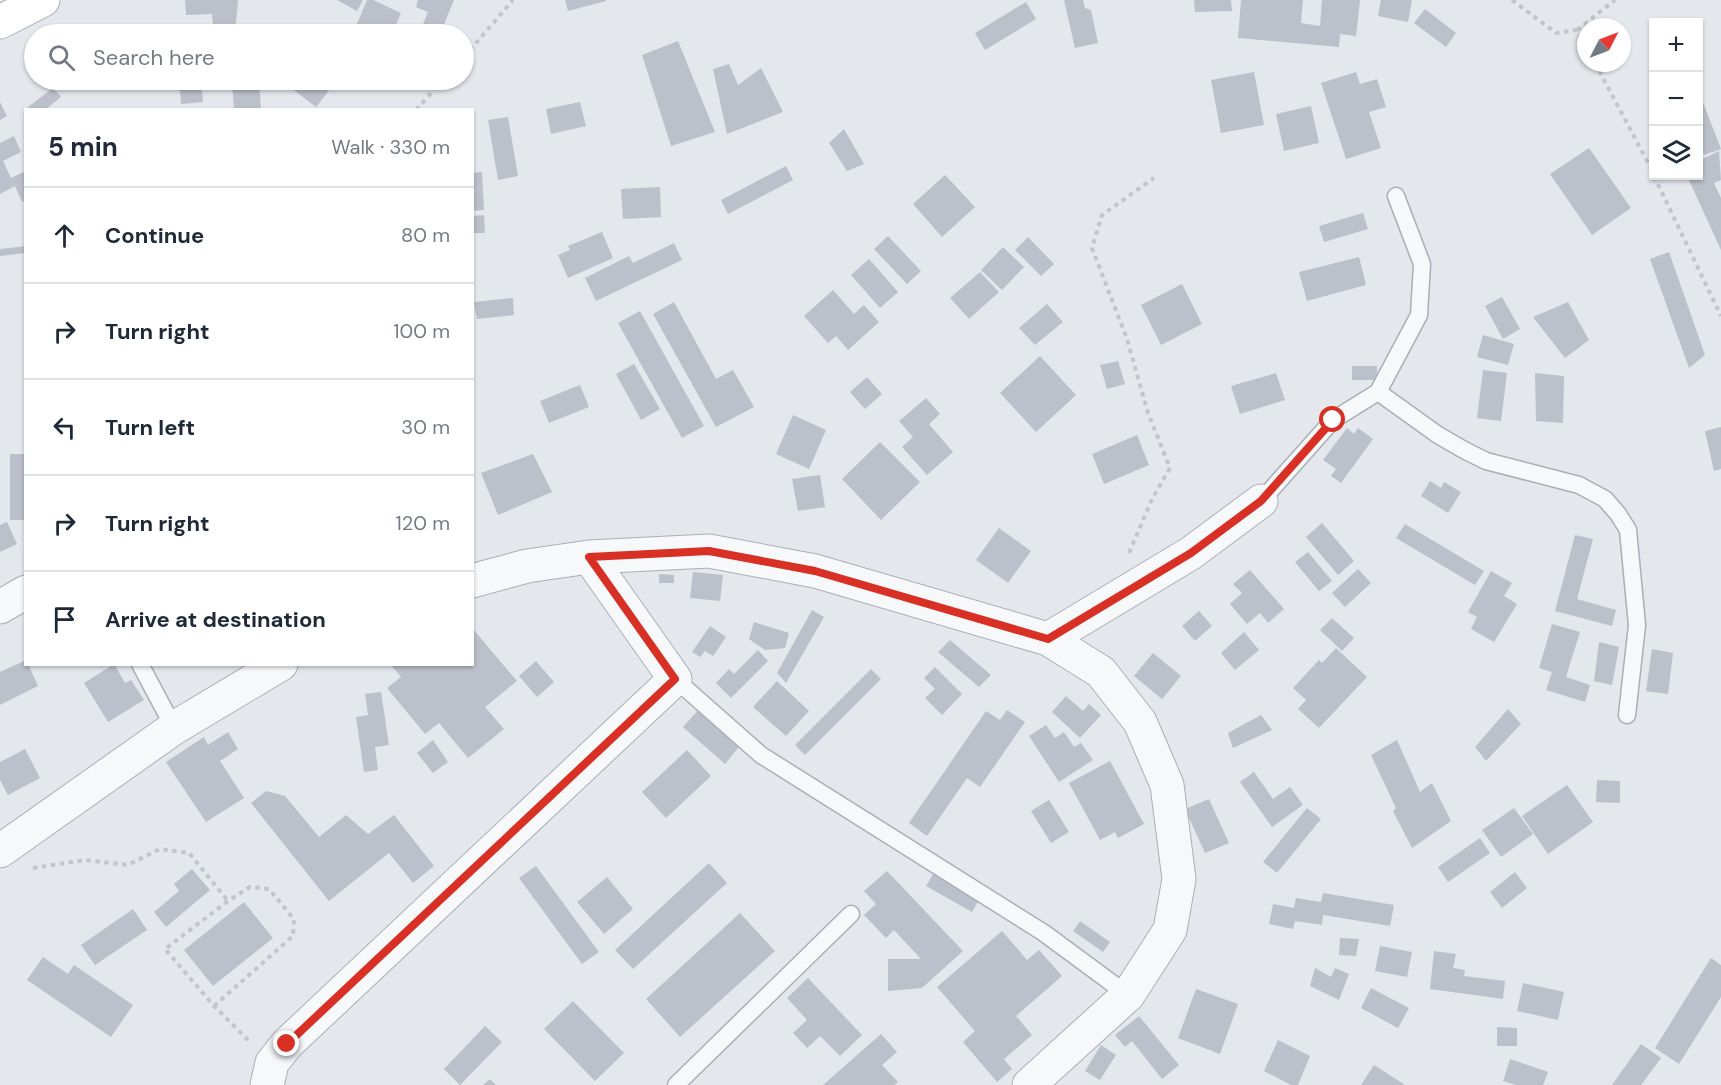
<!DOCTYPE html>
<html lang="en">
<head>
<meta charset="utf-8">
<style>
  body { margin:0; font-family:"DM Sans",sans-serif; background:#f6f6f7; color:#1f2937 }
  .controls { position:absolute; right:18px; top:18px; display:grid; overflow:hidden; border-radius:0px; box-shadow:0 2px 4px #0004 }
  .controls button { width:54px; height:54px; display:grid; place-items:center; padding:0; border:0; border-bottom:2px solid #e0e1e3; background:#fff; color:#1f2937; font:30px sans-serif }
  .compass { position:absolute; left:1577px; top:18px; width:54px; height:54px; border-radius:50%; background:#fff; box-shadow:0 2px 4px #0004; rotate:48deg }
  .stop { position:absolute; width:18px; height:18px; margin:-14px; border:4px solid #d93025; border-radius:50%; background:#fff }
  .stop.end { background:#d93025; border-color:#fff; box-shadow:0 2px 6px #0008 }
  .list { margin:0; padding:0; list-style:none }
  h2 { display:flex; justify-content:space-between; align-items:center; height:78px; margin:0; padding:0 24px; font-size:26px }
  h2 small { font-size:20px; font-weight:400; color:#747a83 }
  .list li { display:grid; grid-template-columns:39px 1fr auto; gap:18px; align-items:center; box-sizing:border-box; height:96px; padding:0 24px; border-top:2px solid #e0e1e3 }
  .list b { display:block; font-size:22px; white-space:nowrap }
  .list em { font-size:20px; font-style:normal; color:#747a83 }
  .icon { flex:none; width:33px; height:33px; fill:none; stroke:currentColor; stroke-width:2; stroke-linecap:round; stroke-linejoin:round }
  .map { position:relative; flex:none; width:1721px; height:1085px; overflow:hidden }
  .search { position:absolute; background:#fff; box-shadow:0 2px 4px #0004; left:24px; top:24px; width:450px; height:66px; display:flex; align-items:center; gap:15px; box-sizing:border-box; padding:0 21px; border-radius:33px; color:#747a83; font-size:22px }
  .panel { position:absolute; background:#fff; box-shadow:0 2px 4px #0004; left:24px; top:108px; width:450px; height:558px; border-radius:0px }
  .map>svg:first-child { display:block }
  .building { fill:#bbc0ca }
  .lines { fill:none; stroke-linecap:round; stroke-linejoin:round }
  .lane-casing { stroke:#a9aeb7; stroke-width:19 }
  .street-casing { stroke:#a9aeb7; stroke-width:35 }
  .secondary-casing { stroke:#a9aeb7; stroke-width:35 }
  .path { stroke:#c2c5cb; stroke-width:4; stroke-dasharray:4.5 4.5; stroke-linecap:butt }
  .lane { stroke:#f7f8fa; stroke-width:16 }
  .street { stroke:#f7f8fa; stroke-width:33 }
  .secondary { stroke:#fff; stroke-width:33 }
  .route { stroke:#d93025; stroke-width:8 }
</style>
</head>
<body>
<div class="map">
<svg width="1721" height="1085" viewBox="0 0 1721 1085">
  <rect width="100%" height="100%" fill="#e4e7ec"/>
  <path class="building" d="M 185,0 L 238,0 L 235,34 L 218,34 L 217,26 L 213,26 L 212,14 L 186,15 Z
    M 337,0 L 363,0 L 357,11 Z
    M 367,0 L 373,0 L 401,13 L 392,34 L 375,34 L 356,26 Z
    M 418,0 L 454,0 L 440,34 L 419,34 L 428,12 L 416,7 Z
    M 565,0 L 606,0 L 606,1 L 568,11 Z
    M 1064,0 L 1083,0 L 1085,8 L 1091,10 L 1098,43 L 1075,48 Z
    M 1194,0 L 1231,0 L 1232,11 L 1195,12 Z
    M 1241,0 L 1303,0 L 1301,23 L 1320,26 L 1322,0 L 1360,0 L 1356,36 L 1340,34 L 1339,47 L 1238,38 Z
    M 1381,0 L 1412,0 L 1408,22 L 1378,16 Z
    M 1026,2 L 1036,19 L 985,50 L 975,33 Z
    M 1425,9 L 1456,33 L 1446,47 L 1414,23 Z
    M 336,27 L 346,34 L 331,34 Z
    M 678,41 L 715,132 L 671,146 L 642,55 Z
    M 729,64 L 738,85 L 761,68 L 783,112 L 727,134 L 713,69 Z
    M 1254,72 L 1264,125 L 1221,133 L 1211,80 Z
    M 1356,72 L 1360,84 L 1377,79 L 1386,107 L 1369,112 L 1381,148 L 1346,159 L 1321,83 Z
    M 179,80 L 201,80 L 203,102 L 181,104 Z
    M 232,80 L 259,80 L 261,109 L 234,110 Z
    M 297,80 L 337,80 L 316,107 L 291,88 Z
    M 395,80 L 412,80 L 408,86 Z
    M 53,88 L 61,97 L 45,110 L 30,110 L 28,107 Z
    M 1699,92 L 1721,149 L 1704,155 L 1698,141 Z
    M 0,102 L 7,116 L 0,120 Z
    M 580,102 L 586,126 L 551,134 L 546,109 Z
    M 1311,106 L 1319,143 L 1284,151 L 1276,114 Z
    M 508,117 L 518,176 L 498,180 L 488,120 Z
    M 844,129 L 864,164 L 847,171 L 829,143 Z
    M 14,136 L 21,152 L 3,161 L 11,178 L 26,171 L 26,200 L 22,202 L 15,186 L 0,194 L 0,143 Z
    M 1589,148 L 1631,208 L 1592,235 L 1550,174 Z
    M 1719,151 L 1721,180 L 1714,183 L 1721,198 L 1721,250 L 1687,176 L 1698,176 L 1698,161 Z
    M 786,166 L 793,180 L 728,214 L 721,200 Z
    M 482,172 L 484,210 L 472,211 L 472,173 Z
    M 945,175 L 975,207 L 942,237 L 913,204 Z
    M 660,187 L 661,217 L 623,219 L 621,189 Z
    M 1363,213 L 1368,229 L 1324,242 L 1319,226 Z
    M 484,215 L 485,233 L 472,233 L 472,216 Z
    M 602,232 L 613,258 L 568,278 L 558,255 L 570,250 L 568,246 Z
    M 888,236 L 921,271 L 907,284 L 874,249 Z
    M 1028,237 L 1054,264 L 1041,276 L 1015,250 Z
    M 674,243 L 682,260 L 596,301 L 585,278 L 629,256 L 633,263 Z
    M 26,246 L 26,253 L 0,256 L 0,249 Z
    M 1003,247 L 1024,267 L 1002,290 L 981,270 Z
    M 1669,252 L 1705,355 L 1689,368 L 1650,259 Z
    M 1359,257 L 1366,285 L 1307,301 L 1299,272 Z
    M 869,259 L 898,292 L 880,308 L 851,275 Z
    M 980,272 L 999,292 L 969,319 L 950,298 Z
    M 1182,284 L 1202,324 L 1161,345 L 1141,305 Z
    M 833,290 L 854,314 L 864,305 L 879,322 L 848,350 L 836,336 L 828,343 L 804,316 Z
    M 1502,297 L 1520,329 L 1503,339 L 1485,306 Z
    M 513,298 L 514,315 L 477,319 L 474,302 Z
    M 674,302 L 716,379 L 733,370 L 754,407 L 716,427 L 653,314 Z
    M 1568,302 L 1589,340 L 1565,358 L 1533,317 Z
    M 1047,304 L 1063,322 L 1035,345 L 1019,328 Z
    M 640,311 L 704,426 L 682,438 L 618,323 Z
    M 1483,335 L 1514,344 L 1508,365 L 1477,357 Z
    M 1040,356 L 1076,395 L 1036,432 L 1000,393 Z
    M 1118,361 L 1125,384 L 1107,389 L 1100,365 Z
    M 634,364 L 660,409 L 641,420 L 616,374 Z
    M 1352,366 L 1377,366 L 1377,380 L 1352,380 Z
    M 1483,370 L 1507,373 L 1501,421 L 1477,418 Z
    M 1276,373 L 1285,400 L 1240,414 L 1231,386 Z
    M 1535,373 L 1564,376 L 1563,423 L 1536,421 Z
    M 867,377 L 882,394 L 865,409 L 850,392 Z
    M 580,385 L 589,407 L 549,423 L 540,401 Z
    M 926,398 L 940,414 L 929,424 L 953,452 L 927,475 L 902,447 L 913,437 L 899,421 Z
    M 793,415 L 826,430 L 809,469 L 776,454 Z
    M 1721,427 L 1721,469 L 1714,471 L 1705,431 Z
    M 1347,428 L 1354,434 L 1358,428 L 1373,439 L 1341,483 L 1331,476 L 1336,469 L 1323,460 Z
    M 1137,435 L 1149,465 L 1104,484 L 1092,454 Z
    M 880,442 L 920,482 L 881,520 L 842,479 Z
    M 10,454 L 26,454 L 26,520 L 10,520 Z
    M 533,454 L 552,492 L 498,515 L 481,473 Z
    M 820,475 L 825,507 L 798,511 L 792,479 Z
    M 1430,481 L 1441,488 L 1444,482 L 1461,492 L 1448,513 L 1421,496 Z
    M 7,522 L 17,544 L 0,552 L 0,525 Z
    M 1322,523 L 1354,561 L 1338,575 L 1306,537 Z
    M 1405,524 L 1484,571 L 1475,585 L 1396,538 Z
    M 999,528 L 1031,551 L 1008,583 L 976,560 Z
    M 1575,535 L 1593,539 L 1577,599 L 1616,610 L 1612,626 L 1555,611 Z
    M 1308,552 L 1332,581 L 1319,591 L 1295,562 Z
    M 1358,569 L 1371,583 L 1345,607 L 1332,593 Z
    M 1250,570 L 1284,609 L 1268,623 L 1260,613 L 1247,624 L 1230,604 L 1242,593 L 1233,584 Z
    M 1491,571 L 1512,583 L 1504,596 L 1517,604 L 1494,642 L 1471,629 L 1477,617 L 1468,612 Z
    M 693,572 L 723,575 L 720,601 L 690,598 Z
    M 659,574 L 674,575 L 674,583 L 659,583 Z
    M 812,610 L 824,617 L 786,683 L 777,673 Z
    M 1199,611 L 1212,626 L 1195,641 L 1182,626 Z
    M 1332,618 L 1354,638 L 1342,651 L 1320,630 Z
    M 754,622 L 789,633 L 785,648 L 765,650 L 749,639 Z
    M 1552,624 L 1580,632 L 1566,677 L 1590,685 L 1585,702 L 1546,690 L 1552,672 L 1539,668 Z
    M 710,626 L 726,637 L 713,656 L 705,651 L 700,657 L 692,652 Z
    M 472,628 L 517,681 L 485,707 L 504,729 L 468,758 L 439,723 L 425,734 L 387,688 L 401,677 L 390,664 L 472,664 Z
    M 1244,632 L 1259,650 L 1235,670 L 1221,653 Z
    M 950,640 L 991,675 L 979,687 L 938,652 Z
    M 1599,642 L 1619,647 L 1612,685 L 1594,681 Z
    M 1336,648 L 1367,677 L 1319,728 L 1298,709 L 1306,700 L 1293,688 L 1319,660 L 1322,663 Z
    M 1652,649 L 1673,653 L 1668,694 L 1646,691 Z
    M 758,650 L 768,661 L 731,698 L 716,683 L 729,669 L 734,674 Z
    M 1153,653 L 1181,676 L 1162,699 L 1134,676 Z
    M 26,660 L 26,664 L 28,664 L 38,686 L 0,705 L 0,672 Z
    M 536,661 L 554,682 L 537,697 L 519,676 Z
    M 114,664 L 125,683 L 131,680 L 144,700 L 108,722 L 84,683 Z
    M 935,667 L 962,694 L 942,715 L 925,698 L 935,689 L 924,678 Z
    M 871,669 L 881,679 L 805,755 L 795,745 Z
    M 777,681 L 809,711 L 786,736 L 753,707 Z
    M 381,692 L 389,745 L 375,747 L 378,770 L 364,772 L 356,717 L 368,715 L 365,694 Z
    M 1066,696 L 1083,711 L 1089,704 L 1101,715 L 1080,738 L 1052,712 Z
    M 700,708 L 741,744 L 725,764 L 683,727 Z
    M 1508,709 L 1521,724 L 1486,761 L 1475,747 Z
    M 1007,710 L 1025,722 L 980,787 L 967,778 L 927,836 L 909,823 L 986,711 L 1000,720 Z
    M 1261,715 L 1272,730 L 1233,748 L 1228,733 Z
    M 1046,725 L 1055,738 L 1064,732 L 1074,747 L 1081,743 L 1093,760 L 1059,782 L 1029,736 Z
    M 228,732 L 238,749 L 220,761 L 244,798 L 206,822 L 166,762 L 204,737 L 208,745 Z
    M 433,740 L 448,762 L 433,773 L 417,753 Z
    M 1397,740 L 1420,792 L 1432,783 L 1451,821 L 1412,848 L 1393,811 L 1396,808 L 1371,755 Z
    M 25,749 L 40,778 L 8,795 L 0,780 L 0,762 Z
    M 687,750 L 711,776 L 666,818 L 642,792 Z
    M 1110,761 L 1144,824 L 1118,838 L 1115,832 L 1100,840 L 1069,783 Z
    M 1254,772 L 1273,799 L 1290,787 L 1303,805 L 1272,827 L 1240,782 Z
    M 1597,780 L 1620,781 L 1620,803 L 1596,802 Z
    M 1567,785 L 1593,822 L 1548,854 L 1522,816 Z
    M 266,791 L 285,796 L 319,837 L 346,815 L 368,834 L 394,815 L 434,866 L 413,883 L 389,853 L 329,901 L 251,803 Z
    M 1209,799 L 1229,843 L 1205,853 L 1185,809 Z
    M 1049,800 L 1069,832 L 1051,843 L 1031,811 Z
    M 1307,808 L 1321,819 L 1277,873 L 1263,862 Z
    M 1514,808 L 1533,834 L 1501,857 L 1482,830 Z
    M 1480,838 L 1490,853 L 1448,882 L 1438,867 Z
    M 709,863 L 727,883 L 633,969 L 615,950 Z
    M 536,866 L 599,952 L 582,964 L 519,878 Z
    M 192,869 L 210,890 L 166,927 L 154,912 L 179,891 L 174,884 Z
    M 887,871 L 963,951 L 922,988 L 888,991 L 888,959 L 921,959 L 894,930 L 886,938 L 864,915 L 876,904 L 864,891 Z
    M 935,871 L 980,898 L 972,912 L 926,886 Z
    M 1515,872 L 1527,888 L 1502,908 L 1490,892 Z
    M 607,877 L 633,909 L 604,934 L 577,902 Z
    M 1323,893 L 1394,905 L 1390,926 L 1323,915 L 1322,925 L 1295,921 L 1293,929 L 1269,924 L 1273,904 L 1294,908 L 1296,898 L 1321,902 Z
    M 244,902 L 273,938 L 213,986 L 184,950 Z
    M 133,909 L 147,930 L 95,965 L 81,945 Z
    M 740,913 L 775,951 L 680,1037 L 646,999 Z
    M 1080,921 L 1110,942 L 1103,952 L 1073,931 Z
    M 1002,931 L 1027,960 L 1039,950 L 1062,976 L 1016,1016 L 1032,1035 L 1004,1059 L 1012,1069 L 997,1082 L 963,1042 L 975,1031 L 937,987 Z
    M 1340,938 L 1359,939 L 1356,956 L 1339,955 Z
    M 1380,946 L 1412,952 L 1407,977 L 1375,971 Z
    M 1434,951 L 1456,954 L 1453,968 L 1465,970 L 1464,976 L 1505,981 L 1503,999 L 1430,989 Z
    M 43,957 L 68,974 L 74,965 L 133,1005 L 111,1037 L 27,980 Z
    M 1711,958 L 1721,965 L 1721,997 L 1679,1064 L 1655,1048 Z
    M 1315,968 L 1331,977 L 1335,968 L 1349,974 L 1339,1000 L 1310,986 Z
    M 808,978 L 862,1035 L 840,1056 L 820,1036 L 807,1048 L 793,1033 L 807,1020 L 787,998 Z
    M 1523,983 L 1564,992 L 1558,1020 L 1517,1011 Z
    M 1371,988 L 1409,1008 L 1398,1028 L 1361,1008 Z
    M 1196,989 L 1238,1004 L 1220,1054 L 1178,1038 Z
    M 573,1001 L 624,1053 L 595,1081 L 544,1029 Z
    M 1139,1016 L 1179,1065 L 1162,1079 L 1132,1041 L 1125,1047 L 1115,1035 Z
    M 485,1026 L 502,1042 L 460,1085 L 444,1069 Z
    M 1497,1027 L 1517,1028 L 1517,1046 L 1497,1046 Z
    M 881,1034 L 897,1052 L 882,1065 L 898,1082 L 894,1085 L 823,1085 Z
    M 1278,1040 L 1310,1056 L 1298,1085 L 1291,1085 L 1264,1071 Z
    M 1641,1044 L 1661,1058 L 1641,1085 L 1612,1085 Z
    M 1101,1045 L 1116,1055 L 1100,1080 L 1085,1071 Z
    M 1510,1059 L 1548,1072 L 1543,1085 L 1516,1085 L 1503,1081 Z
    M 1374,1065 L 1405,1085 L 1361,1085 Z
    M 490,1079 L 496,1085 L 483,1085 Z"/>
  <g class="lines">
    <g class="lane-casing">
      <path id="lane" d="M 1378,392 L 1438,435 L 1464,450 L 1486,461 L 1579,485 L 1605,499 L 1618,514 L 1628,530 L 1637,625 L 1627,715
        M 1261,501 L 1333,420 L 1378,392 L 1419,315 L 1422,264 L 1396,196
        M 140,664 L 174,728
        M 675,679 L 761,755 L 1044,933 L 1128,995
        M 676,1085 L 851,914"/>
    </g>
    <g class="street-casing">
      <path id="street" d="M 472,581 L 527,566 L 589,557 L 709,551 L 815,571 L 1048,639 L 1101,672 L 1140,722 L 1167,785 L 1179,879 L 1170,930 L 1128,995 L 1029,1085
        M 0,607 L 26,592
        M 1048,639 L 1191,553 L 1261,501
        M 0,851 L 174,728 L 281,664
        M 267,1085 L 272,1063 L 287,1044 L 675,679 L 589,557"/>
    </g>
    <g class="secondary-casing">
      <path id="secondary" d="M 0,22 L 43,0"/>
    </g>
    <path class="path" d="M 1512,0 L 1556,33 L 1577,30 L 1586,46
      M 1577,30 L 1615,0
      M 464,57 L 513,0
      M 1595,63 L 1654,174
      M 416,110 L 443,80
      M 1654,176 L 1721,316
      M 1129,553 L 1152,499 L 1170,468 L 1148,413 L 1127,339 L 1092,248 L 1102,215 L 1154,178
      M 33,868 L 85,860 L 128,865 L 160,849 L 189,853 L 228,901
      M 214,1006 L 293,936 L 294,919 L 269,889 L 250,887 L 228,901 L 165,949 L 214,1006 L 250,1042"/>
    <use href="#lane" class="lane"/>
    <use href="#street" class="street"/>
    <use href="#secondary" class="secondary"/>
  </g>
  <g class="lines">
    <path class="route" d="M 287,1044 L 675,679 L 589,557 L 709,551 L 815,571 L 1048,639 L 1191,553 L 1261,501 L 1333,420"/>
  </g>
</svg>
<div class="controls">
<button>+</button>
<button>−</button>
<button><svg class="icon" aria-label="layers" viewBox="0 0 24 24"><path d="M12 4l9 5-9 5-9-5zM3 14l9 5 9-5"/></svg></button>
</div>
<svg class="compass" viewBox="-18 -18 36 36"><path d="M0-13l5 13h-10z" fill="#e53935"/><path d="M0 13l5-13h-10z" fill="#747a83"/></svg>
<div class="stop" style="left:1333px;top:420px"></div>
<div class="stop end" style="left:287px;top:1044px"></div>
<div class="search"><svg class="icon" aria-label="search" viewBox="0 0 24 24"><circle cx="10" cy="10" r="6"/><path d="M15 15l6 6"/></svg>Search here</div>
<section class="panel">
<h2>5 min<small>Walk · 330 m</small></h2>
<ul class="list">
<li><svg class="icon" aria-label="ahead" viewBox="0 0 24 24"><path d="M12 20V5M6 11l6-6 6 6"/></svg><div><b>Continue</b></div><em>80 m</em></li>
<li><svg class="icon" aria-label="right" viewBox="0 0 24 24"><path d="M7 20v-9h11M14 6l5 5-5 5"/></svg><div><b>Turn right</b></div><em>100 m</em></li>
<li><svg class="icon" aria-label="left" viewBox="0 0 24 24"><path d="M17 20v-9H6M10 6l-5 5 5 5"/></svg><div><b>Turn left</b></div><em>30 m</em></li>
<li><svg class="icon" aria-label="right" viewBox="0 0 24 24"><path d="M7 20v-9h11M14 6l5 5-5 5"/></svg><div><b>Turn right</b></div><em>120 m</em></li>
<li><svg class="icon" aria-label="arrive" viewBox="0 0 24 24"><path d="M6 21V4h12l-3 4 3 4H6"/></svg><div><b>Arrive at destination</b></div></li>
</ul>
</section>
</div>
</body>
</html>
